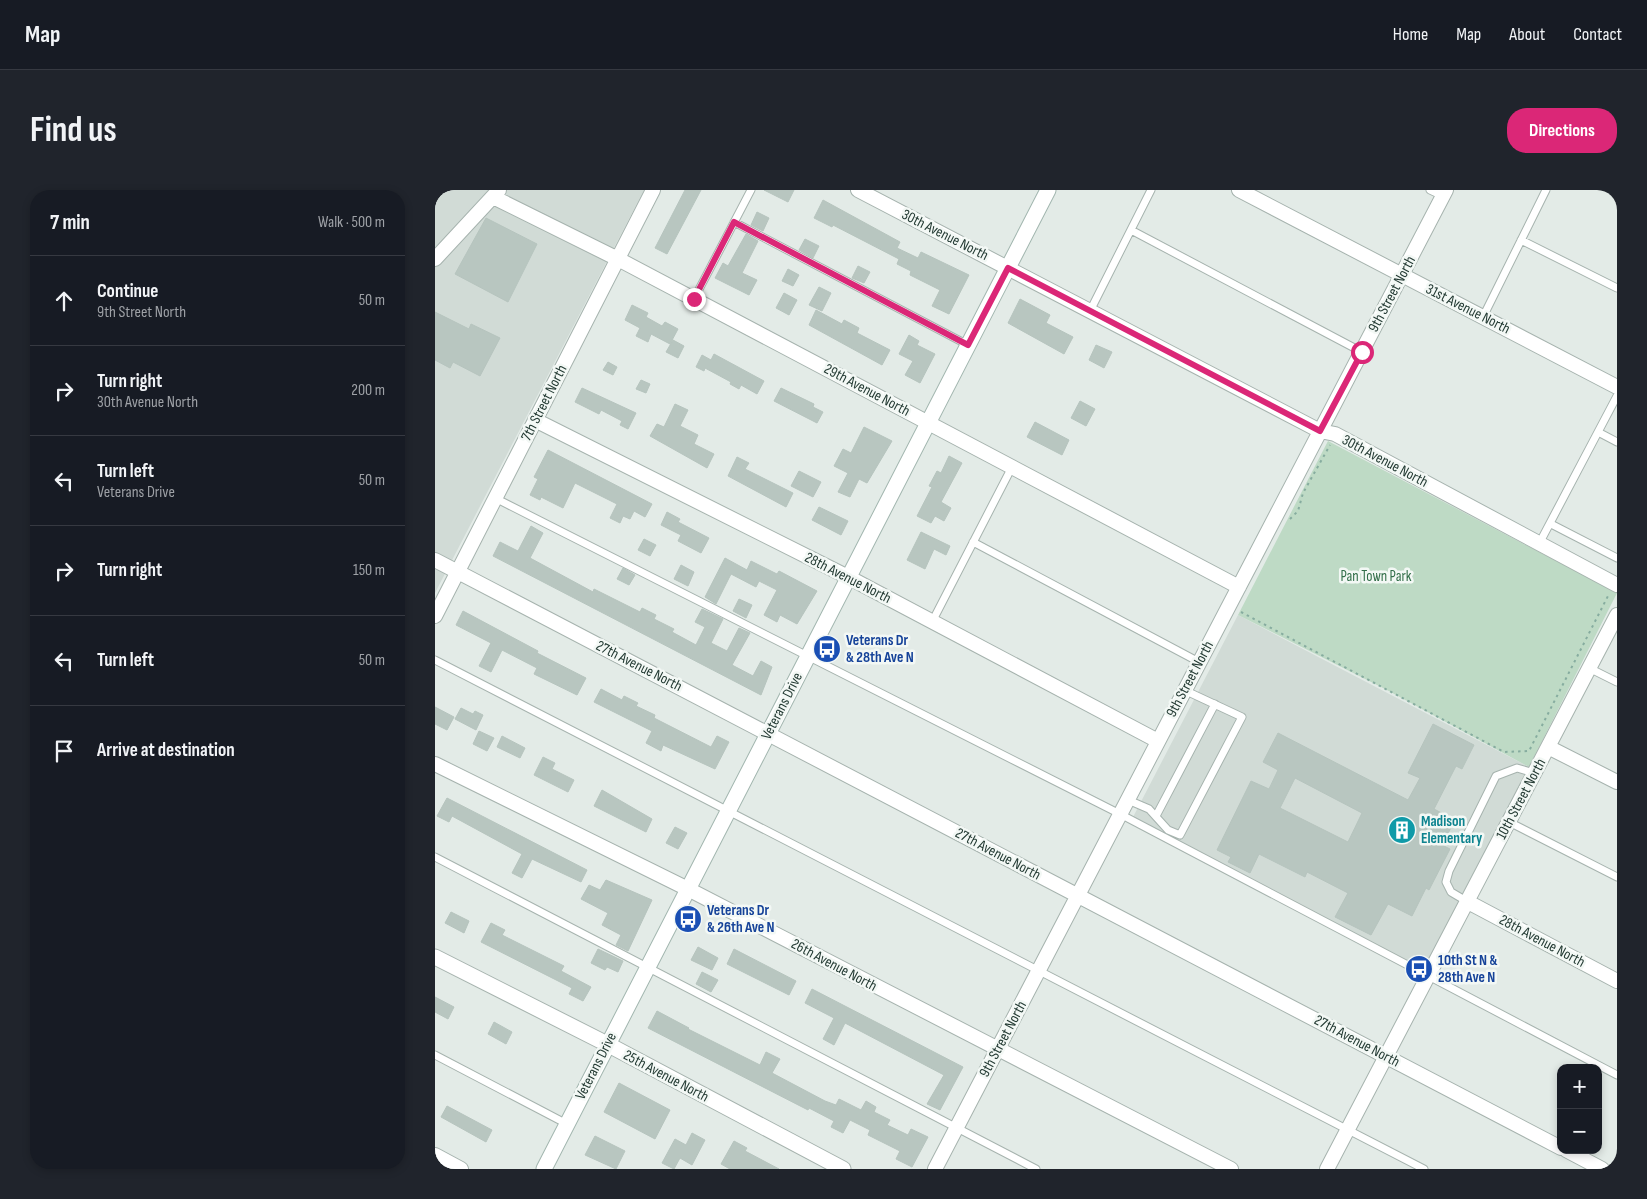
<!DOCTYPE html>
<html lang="en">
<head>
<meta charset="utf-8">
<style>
  body { margin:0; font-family:"Sofia Sans Condensed",sans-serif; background:#20242c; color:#f1f3f6 }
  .controls { position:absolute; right:15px; bottom:15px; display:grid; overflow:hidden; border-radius:10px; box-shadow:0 2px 8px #0003 }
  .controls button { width:45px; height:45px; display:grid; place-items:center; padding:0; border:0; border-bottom:1px solid #363941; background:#171b24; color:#f1f3f6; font:25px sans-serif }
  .stop { position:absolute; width:15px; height:15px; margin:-11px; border:4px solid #db2777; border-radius:50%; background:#fff }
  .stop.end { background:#db2777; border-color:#fff; box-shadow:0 1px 5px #0008 }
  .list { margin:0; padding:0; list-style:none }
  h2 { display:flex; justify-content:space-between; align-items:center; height:65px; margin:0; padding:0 20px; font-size:21px }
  h2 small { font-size:16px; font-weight:400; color:#9ea1a6 }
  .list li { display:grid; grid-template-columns:32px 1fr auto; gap:15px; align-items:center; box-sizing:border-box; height:90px; padding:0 20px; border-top:1px solid #363941 }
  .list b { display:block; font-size:19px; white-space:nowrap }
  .list p { margin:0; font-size:16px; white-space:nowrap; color:#9ea1a6 }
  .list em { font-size:16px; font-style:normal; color:#9ea1a6 }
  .icon { flex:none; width:28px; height:28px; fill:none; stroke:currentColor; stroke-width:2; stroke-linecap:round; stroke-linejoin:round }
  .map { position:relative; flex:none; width:1182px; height:979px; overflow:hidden; border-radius:20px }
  header { display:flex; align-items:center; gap:30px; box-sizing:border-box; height:70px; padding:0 25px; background:#171b24; border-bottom:1px solid #363941 }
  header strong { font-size:24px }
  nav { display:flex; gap:28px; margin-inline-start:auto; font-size:18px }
  .intro { display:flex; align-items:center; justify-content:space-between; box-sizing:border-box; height:120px; padding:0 30px }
  h1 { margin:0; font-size:35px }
  .button { padding:12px 22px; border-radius:20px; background:#db2777; color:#fff; font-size:18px; font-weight:700 }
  main { display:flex; gap:30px; padding:0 30px }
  aside { flex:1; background:#171b24; border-radius:20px; box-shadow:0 2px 8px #0003 }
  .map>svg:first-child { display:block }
  .built { fill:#d1dbd6 }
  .green { fill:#bedac5 }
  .building { fill:#b8c6c0; stroke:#b6c4be; fill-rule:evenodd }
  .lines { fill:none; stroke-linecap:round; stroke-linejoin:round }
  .service-casing { stroke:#a6b3ae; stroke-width:9 }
  .minor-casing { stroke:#a6b3ae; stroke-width:16 }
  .tertiary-casing { stroke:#a6b3ae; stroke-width:17 }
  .secondary-casing { stroke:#a2b6af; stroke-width:17 }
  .path { stroke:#86ac9f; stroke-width:2; stroke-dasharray:2.5 4; stroke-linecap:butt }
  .service { stroke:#fff; stroke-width:7 }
  .minor { stroke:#fff; stroke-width:14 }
  .tertiary { stroke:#fff; stroke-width:15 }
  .secondary { stroke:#fff; stroke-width:15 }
  .route { stroke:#db2777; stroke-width:6 }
  .labels { text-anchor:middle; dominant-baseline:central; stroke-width:5; stroke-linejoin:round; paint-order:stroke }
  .street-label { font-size:15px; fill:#243b34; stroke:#f3f8f5 }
  .park-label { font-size:15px; fill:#326e49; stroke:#f3f8f5 }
  .transit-label { font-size:15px; font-weight:bold; fill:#164399; stroke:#f3f8f5; text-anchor:start }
  .culture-label { font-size:15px; font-weight:bold; fill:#0d838f; stroke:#f3f8f5; text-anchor:start }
</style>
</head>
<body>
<header>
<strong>Map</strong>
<nav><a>Home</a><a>Map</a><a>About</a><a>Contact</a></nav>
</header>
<div class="intro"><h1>Find us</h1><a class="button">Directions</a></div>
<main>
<aside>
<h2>7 min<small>Walk · 500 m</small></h2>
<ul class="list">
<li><svg class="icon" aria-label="ahead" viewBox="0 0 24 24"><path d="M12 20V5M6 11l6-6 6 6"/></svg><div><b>Continue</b><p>9th Street North</p></div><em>50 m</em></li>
<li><svg class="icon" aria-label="right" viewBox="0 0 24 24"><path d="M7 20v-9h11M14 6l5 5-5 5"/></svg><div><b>Turn right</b><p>30th Avenue North</p></div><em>200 m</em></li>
<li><svg class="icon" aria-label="left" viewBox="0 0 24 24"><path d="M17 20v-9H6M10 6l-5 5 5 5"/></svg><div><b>Turn left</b><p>Veterans Drive</p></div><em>50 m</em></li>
<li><svg class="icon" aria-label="right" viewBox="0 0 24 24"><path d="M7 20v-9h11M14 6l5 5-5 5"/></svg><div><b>Turn right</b></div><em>150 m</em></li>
<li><svg class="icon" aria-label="left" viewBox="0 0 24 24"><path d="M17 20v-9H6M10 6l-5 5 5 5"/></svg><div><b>Turn left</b></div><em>50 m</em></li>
<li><svg class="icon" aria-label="arrive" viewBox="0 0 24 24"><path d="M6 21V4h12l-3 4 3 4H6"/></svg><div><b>Arrive at destination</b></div></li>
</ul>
</aside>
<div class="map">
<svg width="1182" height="979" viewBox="0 0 1182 979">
  <rect width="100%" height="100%" fill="#e3ebe7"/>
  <path class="built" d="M 0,0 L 209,0 L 0,403 Z
    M 803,425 L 1094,577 L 988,781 L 697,629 Z"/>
  <path class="green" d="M 893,251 L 1182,403 L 1094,577 L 950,499 L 803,425 Z"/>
  <path class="building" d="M 250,0 L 266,0 L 232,64 L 220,58 Z
    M 329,0 L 359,0 L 353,12 Z
    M 388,10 L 465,52 L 462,58 L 483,68 L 486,62 L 534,85 L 514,124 L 497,116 L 505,100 L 475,85 L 476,81 L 462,74 L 464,69 L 398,35 L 397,37 L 379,28 Z
    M 322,22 L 334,28 L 328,41 L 316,35 Z
    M 51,28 L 102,54 L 73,112 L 20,84 Z
    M 311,44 L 323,51 L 307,83 L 322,90 L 314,105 L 280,88 L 288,73 L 293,76 Z
    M 370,49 L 384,56 L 378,68 L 364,60 Z
    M 423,76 L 435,82 L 429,93 L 417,88 Z
    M 353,79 L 364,85 L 358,96 L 347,91 Z
    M 384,97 L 396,103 L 387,121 L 374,115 Z
    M 349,103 L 362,110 L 354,125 L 341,118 Z
    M 585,109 L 615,125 L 611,133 L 638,147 L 629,164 L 573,133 Z
    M 197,115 L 213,123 L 211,127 L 227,136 L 230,132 L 243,139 L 235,154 L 216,144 L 213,152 L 201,146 L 205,138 L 190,130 Z
    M 381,120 L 407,134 L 409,130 L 424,138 L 422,143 L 455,160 L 447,175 L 374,135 Z
    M 0,122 L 34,139 L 36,134 L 65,148 L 45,186 L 18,172 L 15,178 L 0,170 Z
    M 474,145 L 484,151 L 482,155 L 500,164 L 485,193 L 470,185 L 478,171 L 464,164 Z
    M 238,150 L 249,156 L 243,168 L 231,162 Z
    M 661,155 L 677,162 L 669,178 L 654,170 Z
    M 279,164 L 329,191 L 322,204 L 306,195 L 304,199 L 295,194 L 296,192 L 270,178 L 269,181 L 261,177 L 267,165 L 276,170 Z
    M 173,172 L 182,177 L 178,185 L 168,180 Z
    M 206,190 L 215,194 L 211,203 L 201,199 Z
    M 147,198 L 201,223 L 193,239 L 185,235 L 187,231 L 166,220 L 164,224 L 140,212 Z
    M 346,198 L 379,214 L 378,217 L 388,222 L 382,233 L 339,211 Z
    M 645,211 L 660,219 L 651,236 L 636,228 Z
    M 240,214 L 253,220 L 245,236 L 263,245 L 259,254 L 279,264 L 272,278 L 215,246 L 222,234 L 229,237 Z
    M 600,232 L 634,250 L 627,265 L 592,247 Z
    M 429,237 L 457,251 L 432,293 L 424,289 L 415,307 L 403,302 L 413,283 L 399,276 L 408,259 L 416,263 Z
    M 113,260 L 217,314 L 210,327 L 199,321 L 195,329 L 188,326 L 185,333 L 175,328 L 182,314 L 140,293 L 128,318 L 106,307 L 105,310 L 95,305 L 103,289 L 99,287 Z
    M 514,266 L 527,273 L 506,312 L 516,318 L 509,331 L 500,326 L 496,333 L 482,326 L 497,297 L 494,296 L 502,281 L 506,283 Z
    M 302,267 L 314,273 L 310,279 L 358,303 L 351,317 L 293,286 Z
    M 364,281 L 386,292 L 378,307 L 356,296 Z
    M 384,317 L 413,331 L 406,345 L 377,330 Z
    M 232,322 L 245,329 L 243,332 L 274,348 L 266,363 L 243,351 L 246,345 L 226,335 Z
    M 96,336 L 108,343 L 95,368 L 158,402 L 159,399 L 205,422 L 207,418 L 221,425 L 219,429 L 239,439 L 237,442 L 261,455 L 270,437 L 260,432 L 267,419 L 288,429 L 276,453 L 292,461 L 304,438 L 315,443 L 297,475 L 318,486 L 326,471 L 337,477 L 326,505 L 58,366 L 65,352 L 83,361 Z
    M 486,342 L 515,356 L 511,365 L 499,359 L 490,379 L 472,370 Z
    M 209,349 L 221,355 L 215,366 L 203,360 Z
    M 290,368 L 312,380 L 316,371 L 342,384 L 344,381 L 382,401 L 362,434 L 345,425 L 342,432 L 329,425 L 342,400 L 324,391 L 321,397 L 296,384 L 281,414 L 270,407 Z
    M 246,375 L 259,382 L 253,396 L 239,389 Z
    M 188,378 L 200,385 L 194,395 L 182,389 Z
    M 304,409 L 317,415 L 311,428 L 298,421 Z
    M 28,421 L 103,461 L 102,463 L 151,488 L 142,505 L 99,484 L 102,478 L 67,460 L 56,482 L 44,476 L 56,453 L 21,435 Z
    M 166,499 L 187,510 L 189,506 L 203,513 L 201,516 L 220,525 L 219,528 L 276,557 L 282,546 L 294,552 L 280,579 L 228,555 L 226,561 L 211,553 L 217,541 L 159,512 Z
    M 0,517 L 19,527 L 12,540 L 0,534 Z
    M 26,518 L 38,524 L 40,521 L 48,525 L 41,540 L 20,529 Z
    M 998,534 L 1039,555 L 1027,579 L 1021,576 L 999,619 L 1020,630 L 1007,655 L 1015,659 L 994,700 L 991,698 L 977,726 L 953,714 L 936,745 L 900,727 L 913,703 L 872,682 L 870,687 L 824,664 L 815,683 L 793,672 L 796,667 L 782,660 L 816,591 L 834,599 L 843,580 L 828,572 L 843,543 L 973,610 L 985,588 L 973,583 ZM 860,588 L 927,623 L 913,652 L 845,618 Z
    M 44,541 L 59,548 L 52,561 L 38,554 Z
    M 67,546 L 90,558 L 85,568 L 62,557 Z
    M 108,567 L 120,573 L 117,579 L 139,590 L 133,602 L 99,585 Z
    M 167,600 L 217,629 L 211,642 L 159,616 Z
    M 12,608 L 152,680 L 146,692 L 97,669 L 87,688 L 77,683 L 87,664 L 17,626 L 14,632 L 2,626 Z
    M 240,637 L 252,643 L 243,659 L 231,653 Z
    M 171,690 L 217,710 L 193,761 L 181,755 L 186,745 L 167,735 L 173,723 L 146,709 L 154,695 L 165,700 Z
    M 16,722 L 34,731 L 29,743 L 10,733 Z
    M 56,733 L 70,740 L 67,745 L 129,776 L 126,781 L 156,797 L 148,811 L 134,804 L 137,798 L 46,752 Z
    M 263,757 L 283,768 L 277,780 L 256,770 Z
    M 163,759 L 188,771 L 183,782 L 172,777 L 170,780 L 156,773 Z
    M 299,759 L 361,791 L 354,805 L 292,774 Z
    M 267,782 L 283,790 L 276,802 L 261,794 Z
    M 377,799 L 528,877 L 505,920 L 492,914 L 509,885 L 410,833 L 399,855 L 388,849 L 399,828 L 370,813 Z
    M 0,807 L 19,817 L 13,829 L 0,822 Z
    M 222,821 L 254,838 L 253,839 L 325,875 L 331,862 L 345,869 L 337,883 L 390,911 L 401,915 L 404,909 L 426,920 L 431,911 L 441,917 L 439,922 L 455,930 L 452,935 L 473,945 L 476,939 L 493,947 L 477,977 L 461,969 L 465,961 L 433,945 L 435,940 L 415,930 L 408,943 L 396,937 L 399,931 L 374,918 L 373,920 L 213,838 Z
    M 59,832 L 77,842 L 71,854 L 53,844 Z
    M 184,893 L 235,920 L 220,949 L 169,922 Z
    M 12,916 L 57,940 L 51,952 L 6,927 Z
    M 257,943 L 270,950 L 257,975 L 245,968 L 239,979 L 227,973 L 240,949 L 251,955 Z
    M 160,946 L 190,961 L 181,979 L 150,965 Z
    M 299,951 L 312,958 L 310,961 L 344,979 L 295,979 L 286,974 Z"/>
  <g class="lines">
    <g class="service-casing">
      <path id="service" d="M 995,0 L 1008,6
        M 299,32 L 533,155
        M 696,40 L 927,162
        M 1086,50 L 1182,98
        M 259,109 L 316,0
        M 655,121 L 716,0
        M 1048,127 L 1111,0
        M 1163,242 L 1182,206
        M 60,308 L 685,624 L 1182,885
        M 1116,334 L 1182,368
        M 538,352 L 764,472
        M 1105,352 L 1163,242 L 1182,252
        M 497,432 L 577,277
        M 0,470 L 989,979
        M 1154,478 L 1182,492
        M 693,610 L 714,619 L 733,640 L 745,645 L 807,527 L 749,500
        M 721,626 L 780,514
        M 1074,632 L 1182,687
        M 0,667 L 601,979
        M 1033,712 L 1016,702 L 1011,692 L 1014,681 L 1061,586 L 1082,578 L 1099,583
        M 0,865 L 132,934"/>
    </g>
    <g class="minor-casing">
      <path id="minor" d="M 423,0 L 885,241 L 900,244 L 1182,395
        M 804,0 L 1182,197
        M 58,7 L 183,69 L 804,397
        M 0,69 L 64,0
        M 100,230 L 413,387 L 723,551
        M 0,370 L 1126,958
        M 0,426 L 218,0
        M 1113,557 L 1182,592
        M 0,574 L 253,699 L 796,979
        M 1033,712 L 1182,791
        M 1131,960 L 1167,979
        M 0,965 L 26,979
        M 500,979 L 1011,0
        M 892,979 L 1182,425"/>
    </g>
    <g class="tertiary-casing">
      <path id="tertiary" d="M 0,767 L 172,854 L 408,979"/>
    </g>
    <g class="secondary-casing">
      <path id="secondary" d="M 109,979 L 613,0"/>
    </g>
    <path class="path" d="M 855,329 L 863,321 L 868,303 L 895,255
      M 806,422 L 1069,562 L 1094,561 L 1174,404"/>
    <use href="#service" class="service"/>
    <use href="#minor" class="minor"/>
    <use href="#tertiary" class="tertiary"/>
    <use href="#secondary" class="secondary"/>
  </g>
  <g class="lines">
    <path class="route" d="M 259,109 L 299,32 L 533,155 L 573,78 L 885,241 L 927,162"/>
  </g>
  <defs>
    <g id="bus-disc" transform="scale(1.4375)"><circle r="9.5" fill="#1a4fb4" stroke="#f3f8f5"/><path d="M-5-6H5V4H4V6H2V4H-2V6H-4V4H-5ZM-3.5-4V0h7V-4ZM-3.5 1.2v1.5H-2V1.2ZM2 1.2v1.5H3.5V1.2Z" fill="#fff"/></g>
    <g id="building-disc" transform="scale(1.4375)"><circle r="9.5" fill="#0f9aa8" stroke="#f3f8f5"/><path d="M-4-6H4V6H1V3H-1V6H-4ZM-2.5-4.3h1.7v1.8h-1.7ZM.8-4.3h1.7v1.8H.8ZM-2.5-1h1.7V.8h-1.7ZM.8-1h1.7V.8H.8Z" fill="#fff"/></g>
  </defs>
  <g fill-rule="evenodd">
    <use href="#bus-disc" x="392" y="459"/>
    <use href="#building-disc" x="967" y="640"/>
    <use href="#bus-disc" x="253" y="729"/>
    <use href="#bus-disc" x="984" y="779"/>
  </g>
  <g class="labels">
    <g class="street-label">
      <text transform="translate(510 45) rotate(27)">30th Avenue North</text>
      <text transform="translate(957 104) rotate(-62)">9th Street North</text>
      <text transform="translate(1033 119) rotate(27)">31st Avenue North</text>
      <text transform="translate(432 200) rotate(28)">29th Avenue North</text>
      <text transform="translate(109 213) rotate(-63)">7th Street North</text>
      <text transform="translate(950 271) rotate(28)">30th Avenue North</text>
      <text transform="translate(413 388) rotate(27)">28th Avenue North</text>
      <text transform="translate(204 476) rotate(27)">27th Avenue North</text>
      <text transform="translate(755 489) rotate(-62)">9th Street North</text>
      <text transform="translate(347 516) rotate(-63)">Veterans Drive</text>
      <text transform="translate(1086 609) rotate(-62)">10th Street North</text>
      <text transform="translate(563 664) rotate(28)">27th Avenue North</text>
      <text transform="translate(1107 751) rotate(28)">28th Avenue North</text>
      <text transform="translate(399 775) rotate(28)">26th Avenue North</text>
      <text transform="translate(568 849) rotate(-62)">9th Street North</text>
      <text transform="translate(922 851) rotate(28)">27th Avenue North</text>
      <text transform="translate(161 876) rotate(-63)">Veterans Drive</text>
      <text transform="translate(231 886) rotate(28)">25th Avenue North</text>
    </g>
    <g class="park-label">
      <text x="941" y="386">Pan Town Park</text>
    </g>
    <g class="transit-label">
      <text x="411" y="450">Veterans Dr<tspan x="411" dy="17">&amp; 28th Ave N</tspan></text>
      <text x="272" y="720">Veterans Dr<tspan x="272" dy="17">&amp; 26th Ave N</tspan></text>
      <text x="1003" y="770">10th St N &amp;<tspan x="1003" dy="17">28th Ave N</tspan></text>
    </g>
    <g class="culture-label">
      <text x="986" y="631">Madison<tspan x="986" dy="17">Elementary</tspan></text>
    </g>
  </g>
</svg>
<div class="controls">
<button>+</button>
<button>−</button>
</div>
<div class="stop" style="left:927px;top:162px"></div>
<div class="stop end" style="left:259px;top:109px"></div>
</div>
</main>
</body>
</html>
